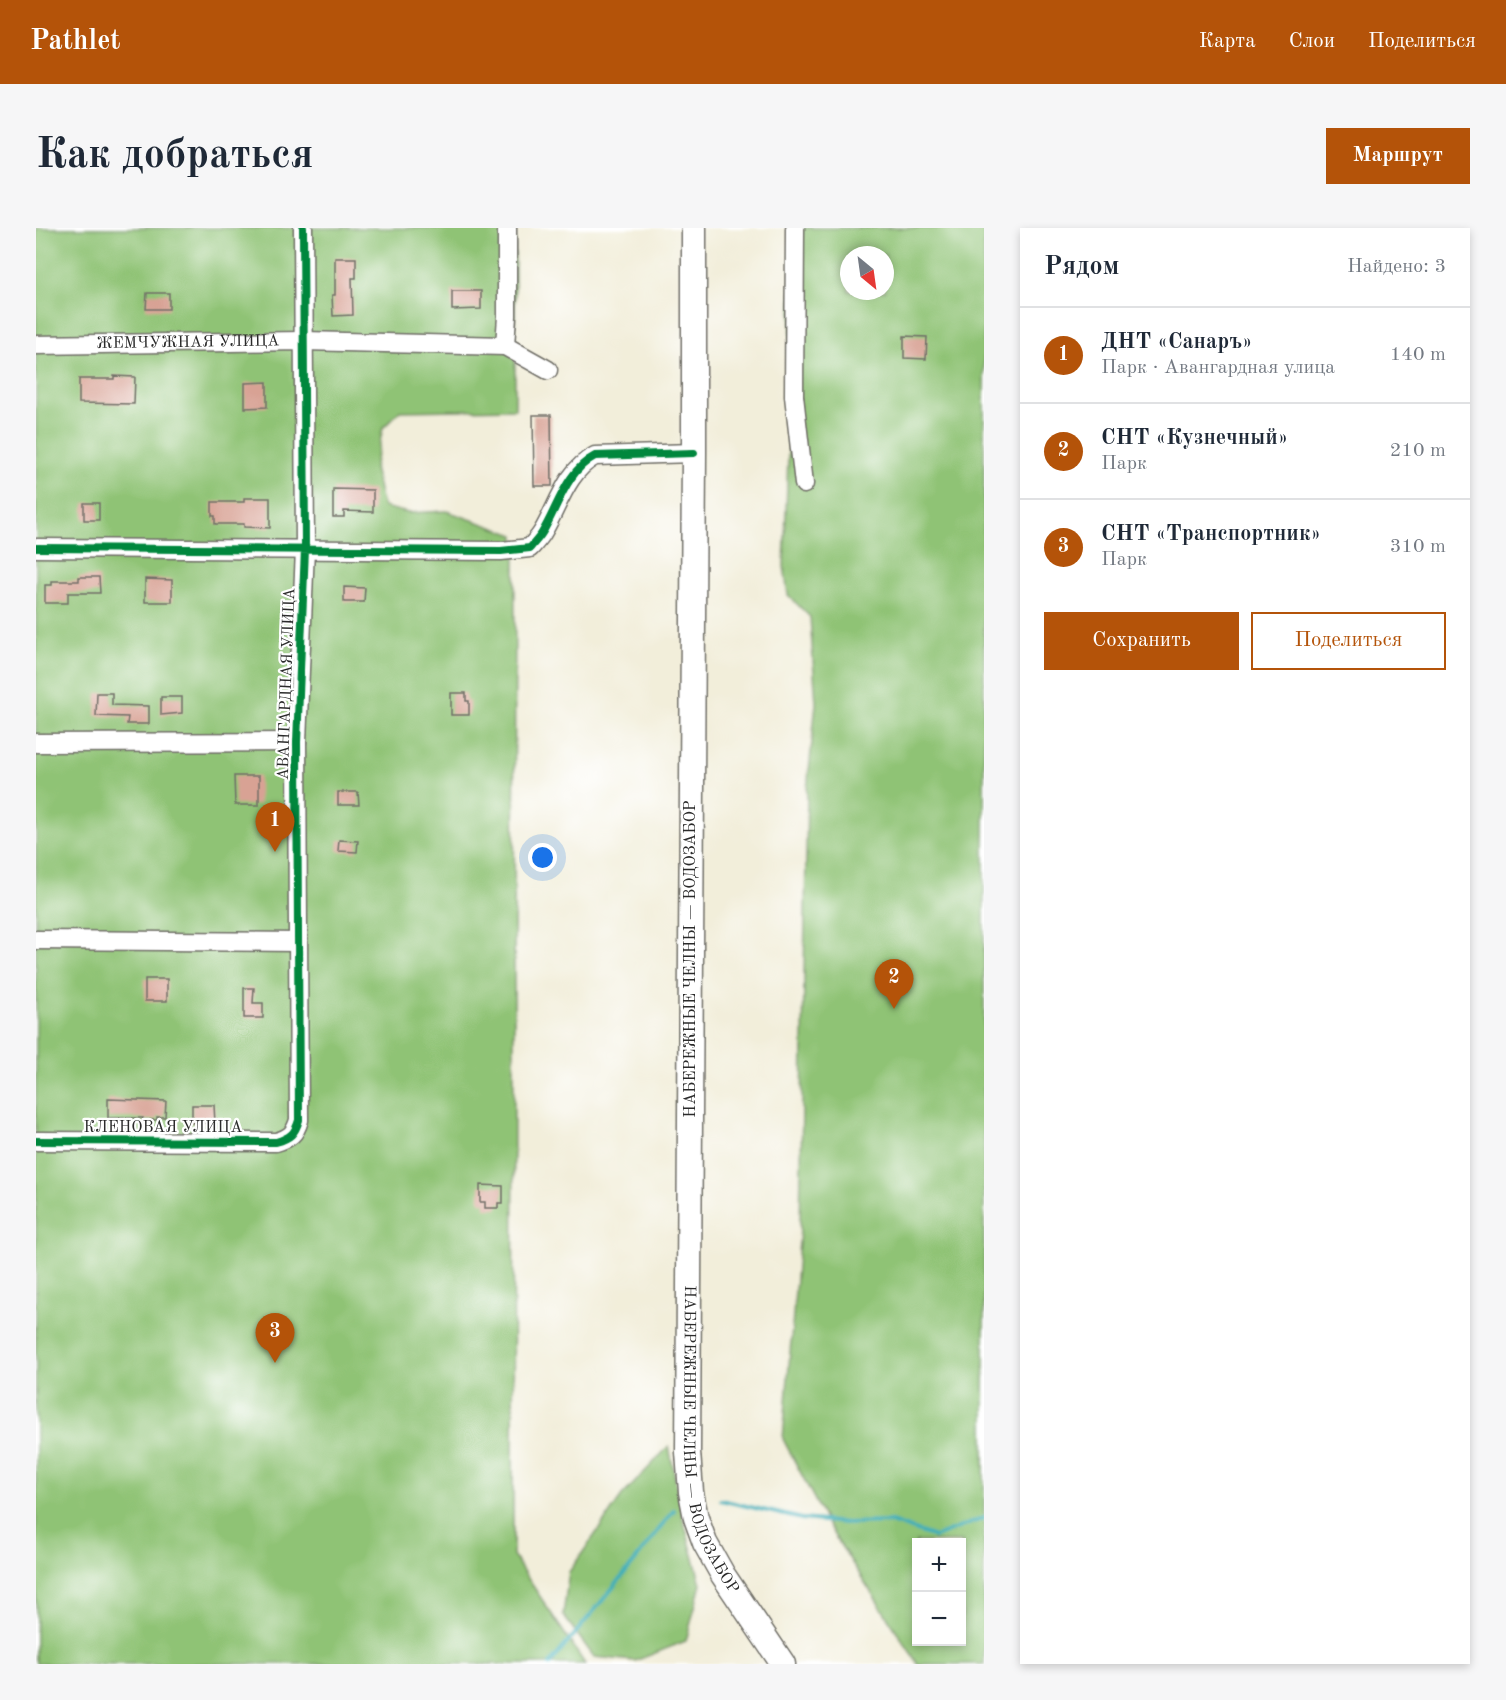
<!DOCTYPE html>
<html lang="ru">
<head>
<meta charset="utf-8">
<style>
  body { margin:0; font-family:"Old Standard TT",serif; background:#f6f6f7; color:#1f2937 }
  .controls { position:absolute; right:18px; bottom:18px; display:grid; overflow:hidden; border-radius:0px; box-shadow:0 3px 9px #0003 }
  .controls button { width:54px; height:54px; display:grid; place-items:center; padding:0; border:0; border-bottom:2px solid #e0e1e3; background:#fff; color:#1f2937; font:30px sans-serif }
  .compass { position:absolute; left:804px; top:18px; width:54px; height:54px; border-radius:50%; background:#fff; box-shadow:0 3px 9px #0003; rotate:151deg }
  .you { position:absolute; left:507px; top:630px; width:21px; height:21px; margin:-15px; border:4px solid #fff; border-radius:50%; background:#1a73e8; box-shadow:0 0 0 9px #1a73e833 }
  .badge { display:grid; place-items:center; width:39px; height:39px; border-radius:50%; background:#b45309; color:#fff; font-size:20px; font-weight:700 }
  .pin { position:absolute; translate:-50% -50px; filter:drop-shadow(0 2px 3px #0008) }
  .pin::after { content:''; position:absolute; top:32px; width:21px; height:18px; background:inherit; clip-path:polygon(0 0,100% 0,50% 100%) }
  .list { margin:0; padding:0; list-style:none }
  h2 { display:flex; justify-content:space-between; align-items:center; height:78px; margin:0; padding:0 24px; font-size:26px }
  h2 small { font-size:20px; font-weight:400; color:#747a83 }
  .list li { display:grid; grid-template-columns:39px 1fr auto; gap:18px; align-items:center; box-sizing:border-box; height:96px; padding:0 24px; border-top:2px solid #e0e1e3 }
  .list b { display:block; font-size:22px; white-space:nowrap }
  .list p { margin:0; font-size:20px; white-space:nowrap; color:#747a83 }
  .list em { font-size:20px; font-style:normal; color:#747a83 }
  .actions { display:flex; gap:12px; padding:18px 24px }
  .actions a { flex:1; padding:14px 0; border:2px solid #b45309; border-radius:0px; text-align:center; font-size:21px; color:#b45309 }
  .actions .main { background:#b45309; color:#fff }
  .map { position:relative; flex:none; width:948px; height:1436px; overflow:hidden; border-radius:0px }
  header { display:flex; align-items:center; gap:36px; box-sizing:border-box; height:84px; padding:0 30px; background:#b45309; color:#fff }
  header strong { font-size:28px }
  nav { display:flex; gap:33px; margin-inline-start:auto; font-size:21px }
  .intro { display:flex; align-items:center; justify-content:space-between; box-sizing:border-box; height:144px; padding:0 36px }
  h1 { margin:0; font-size:42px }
  .button { padding:15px 27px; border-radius:0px; background:#b45309; color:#fff; font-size:21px; font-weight:700 }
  main { display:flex; gap:36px; padding:0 36px }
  aside { flex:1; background:#fff; border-radius:0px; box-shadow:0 3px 9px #0003 }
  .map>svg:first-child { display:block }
  .green { fill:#8fc374; stroke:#5d7750; stroke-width:1.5; fill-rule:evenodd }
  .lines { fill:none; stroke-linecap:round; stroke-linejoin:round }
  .stream { stroke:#3fafb9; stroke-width:4 }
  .building { fill:#d8a294 }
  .minor-casing { stroke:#716f68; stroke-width:21 }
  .major-casing { stroke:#716f68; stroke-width:27 }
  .minor { stroke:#fff; stroke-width:18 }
  .major { stroke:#fff; stroke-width:24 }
  .cycleway-casing { stroke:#fff; stroke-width:11 }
  .cycleway { stroke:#00873e; stroke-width:8 }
  .labels { text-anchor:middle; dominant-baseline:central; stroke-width:4.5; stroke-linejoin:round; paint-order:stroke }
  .street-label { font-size:16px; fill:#2b2b2b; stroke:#fff }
</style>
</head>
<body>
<header>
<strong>Pathlet</strong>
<nav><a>Карта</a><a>Слои</a><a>Поделиться</a></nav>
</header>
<div class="intro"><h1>Как добраться</h1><a class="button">Маршрут</a></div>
<main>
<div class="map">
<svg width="948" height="1436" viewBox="0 0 948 1436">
  <rect width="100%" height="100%" fill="#fff"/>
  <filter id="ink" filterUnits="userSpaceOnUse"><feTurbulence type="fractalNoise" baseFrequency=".0167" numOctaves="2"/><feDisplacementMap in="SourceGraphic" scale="12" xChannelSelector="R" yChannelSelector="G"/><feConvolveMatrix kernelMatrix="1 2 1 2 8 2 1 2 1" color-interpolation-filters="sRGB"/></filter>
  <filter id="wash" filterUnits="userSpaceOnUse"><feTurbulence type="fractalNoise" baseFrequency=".008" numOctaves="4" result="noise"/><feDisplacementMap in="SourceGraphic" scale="24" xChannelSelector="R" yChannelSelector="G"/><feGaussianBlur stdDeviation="1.35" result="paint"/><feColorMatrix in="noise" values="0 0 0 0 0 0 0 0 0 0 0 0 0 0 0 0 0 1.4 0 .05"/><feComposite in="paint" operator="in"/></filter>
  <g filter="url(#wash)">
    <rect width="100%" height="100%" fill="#f2eeda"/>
    <path class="green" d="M 0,0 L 479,0 L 479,181 L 364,183 L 347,200 L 338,240 L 347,279 L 372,285 L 411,283 L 479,307 L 477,1328 L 549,1436 L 0,1436 Z
      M 756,0 L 948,0 L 948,1436 L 882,1436 L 794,1301 L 747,1211 L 764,1001 L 771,562 L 780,475 L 774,389 L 752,367 L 748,338 L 754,174 ZM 813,27 L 849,27 L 849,63 L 813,63 ZM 880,1314 L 926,1314 L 926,1414 L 880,1414 Z
      M 633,1218 L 646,1287 L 665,1356 L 650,1413 L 599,1433 L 558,1429 L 527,1387 L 533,1344 L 586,1268 Z"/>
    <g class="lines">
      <path class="stream" d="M 685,1272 L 766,1291 L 810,1295 L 855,1294 L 899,1309 L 948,1290
        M 514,1436 L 599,1333 L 638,1282"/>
    </g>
    <g id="blocks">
      <path class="building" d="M 299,30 L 320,30 L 320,50 L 316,50 L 317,87 L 297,88 L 296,67 L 299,67 Z
        M 416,63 L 445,63 L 445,81 L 416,82 Z
        M 111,65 L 133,65 L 133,81 L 110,81 Z
        M 868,108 L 891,109 L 890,131 L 868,130 Z
        M 78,148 L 99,149 L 98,176 L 43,175 L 43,151 L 78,151 Z
        M 231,154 L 231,179 L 209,180 L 209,155 Z
        M 497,187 L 515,187 L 516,258 L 498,258 Z
        M 297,261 L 337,262 L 337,284 L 308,283 L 308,289 L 297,289 Z
        M 208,270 L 234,270 L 234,300 L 208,299 L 208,296 L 179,296 L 179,288 L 176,288 L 176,274 L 208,274 Z
        M 48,275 L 63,275 L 63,292 L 48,292 Z
        M 43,349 L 63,349 L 64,365 L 32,365 L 32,375 L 9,375 L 9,357 L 16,357 L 16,353 L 43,353 Z
        M 109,351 L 136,352 L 136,374 L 109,374 Z
        M 308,359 L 329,360 L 328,374 L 308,374 Z
        M 61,465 L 76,465 L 76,477 L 113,478 L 113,496 L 91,496 L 92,489 L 60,488 Z
        M 415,465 L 430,465 L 430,473 L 433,473 L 433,487 L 415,487 Z
        M 125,469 L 146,469 L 146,485 L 125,487 Z
        M 198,548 L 223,548 L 223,577 L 199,577 Z
        M 302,564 L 322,564 L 323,577 L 302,577 Z
        M 303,612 L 322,613 L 321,624 L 302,623 Z
        M 109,751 L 131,751 L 131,773 L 109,773 Z
        M 208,760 L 218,760 L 217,775 L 227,775 L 227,790 L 208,790 Z
        M 72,871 L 130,873 L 129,889 L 121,889 L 121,892 L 107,892 L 107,890 L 72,890 Z
        M 156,877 L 178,877 L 179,895 L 156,895 Z
        M 444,957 L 467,958 L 467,975 L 462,975 L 462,980 L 449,980 L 449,974 L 444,974 Z"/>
    </g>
  </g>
  <g filter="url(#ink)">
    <use href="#blocks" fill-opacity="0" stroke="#716f68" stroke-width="1.5"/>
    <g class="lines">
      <g class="minor-casing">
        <g id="minor">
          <path d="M 759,0 L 758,168 L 768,256"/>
          <path id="s1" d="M 0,117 L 268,113 L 469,118 L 512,142"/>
          <path d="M 469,118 L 471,88 L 471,0"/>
          <path d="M 0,320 L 465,323 L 494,320 C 498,315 503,310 506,305 C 522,279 530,243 559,228 L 658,225"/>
          <path d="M 0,515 L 261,514"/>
          <path d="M 0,712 L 262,714"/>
          <path d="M 0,913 L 240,914 C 254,910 259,906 263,892 L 261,514 L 269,321 L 267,0"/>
        </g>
      </g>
      <g class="major-casing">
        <g id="major">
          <path id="s2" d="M 658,0 L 658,225 L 652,1224 L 655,1264 L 660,1290 L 669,1315 L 687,1347 L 747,1436"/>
        </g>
      </g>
      <use href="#minor" class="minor"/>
      <use href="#major" class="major"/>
      <g class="cycleway-casing">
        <path id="cycleway" d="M 0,320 L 465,323 L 494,320 C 498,315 503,310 506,305 C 522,279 530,243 559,228 L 658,225
          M 0,913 L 240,914 C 254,910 259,906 263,892 L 261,514 L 269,321 L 267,0"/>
      </g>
      <use href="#cycleway" class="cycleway"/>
    </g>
  </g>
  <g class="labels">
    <g class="street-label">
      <text stroke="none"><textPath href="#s1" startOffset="152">ЖЕМЧУЖНАЯ УЛИЦА</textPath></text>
      <text transform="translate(251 456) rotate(-88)">АВАНГАРДНАЯ УЛИЦА</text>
      <text transform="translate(655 731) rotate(-90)">НАБЕРЕЖНЫЕ ЧЕЛНЫ — ВОДОЗАБОР</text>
      <text x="127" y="900">КЛЕНОВАЯ УЛИЦА</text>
      <text stroke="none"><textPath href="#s2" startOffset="1216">НАБЕРЕЖНЫЕ ЧЕЛНЫ — ВОДОЗАБОР</textPath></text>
    </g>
  </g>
</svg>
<div class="controls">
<button>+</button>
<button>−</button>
</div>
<svg class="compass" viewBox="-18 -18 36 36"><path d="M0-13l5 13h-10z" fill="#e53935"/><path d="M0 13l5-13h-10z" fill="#747a83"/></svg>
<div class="you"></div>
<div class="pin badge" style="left:239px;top:624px">1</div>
<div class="pin badge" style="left:858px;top:781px">2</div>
<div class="pin badge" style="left:239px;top:1135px">3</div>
</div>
<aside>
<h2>Рядом<small>Найдено: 3</small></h2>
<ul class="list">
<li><span class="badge">1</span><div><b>ДНТ «Санаръ»</b><p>Парк · Авангардная улица</p></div><em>140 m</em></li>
<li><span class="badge">2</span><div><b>СНТ «Кузнечный»</b><p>Парк</p></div><em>210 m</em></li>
<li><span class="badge">3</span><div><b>СНТ «Транспортник»</b><p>Парк</p></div><em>310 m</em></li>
</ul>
<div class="actions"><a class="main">Сохранить</a><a>Поделиться</a></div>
</aside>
</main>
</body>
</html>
